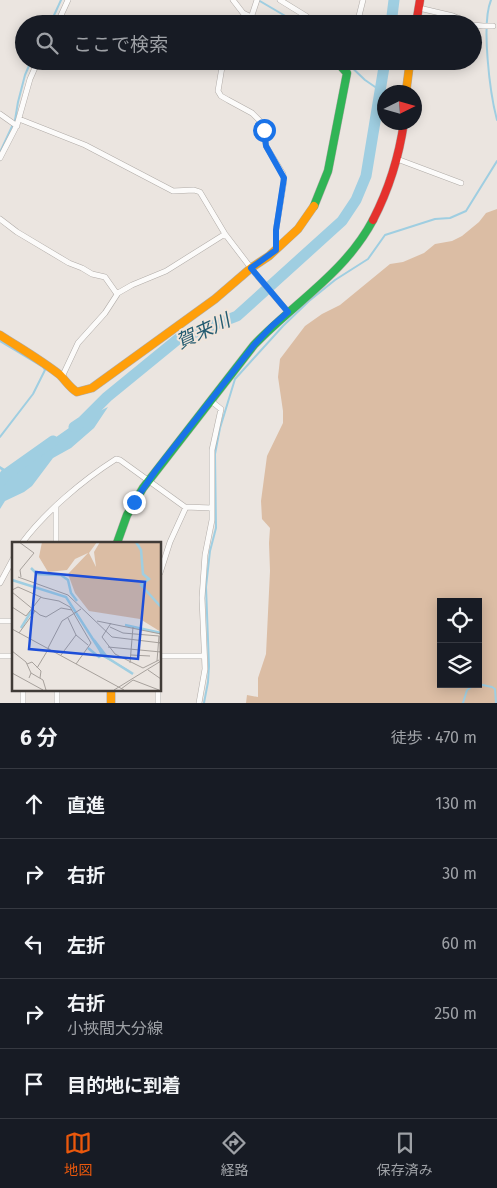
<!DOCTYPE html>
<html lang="ja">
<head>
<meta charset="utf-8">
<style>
  body { margin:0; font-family:"Fira Sans","Noto Sans JP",sans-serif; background:#20242c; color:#f1f3f6 }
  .controls { position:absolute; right:15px; bottom:15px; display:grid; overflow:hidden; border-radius:0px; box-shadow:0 2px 12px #0003 }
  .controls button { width:45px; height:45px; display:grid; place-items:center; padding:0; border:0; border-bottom:1px solid #363941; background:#171b24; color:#f1f3f6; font:25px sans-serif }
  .compass { position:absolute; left:377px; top:85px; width:45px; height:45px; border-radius:50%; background:#171b24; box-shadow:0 2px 12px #0003; rotate:85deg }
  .stop { position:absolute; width:15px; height:15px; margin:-11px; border:4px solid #1a73e8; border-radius:50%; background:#fff }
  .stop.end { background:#1a73e8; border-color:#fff; box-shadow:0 1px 5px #0008 }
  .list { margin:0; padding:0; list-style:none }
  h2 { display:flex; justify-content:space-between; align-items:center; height:65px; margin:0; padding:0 20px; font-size:21px }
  h2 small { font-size:16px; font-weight:400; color:#9ea1a6 }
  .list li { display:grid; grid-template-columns:32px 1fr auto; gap:15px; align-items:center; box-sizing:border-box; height:70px; padding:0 20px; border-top:1px solid #363941 }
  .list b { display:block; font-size:19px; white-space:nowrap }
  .list p { margin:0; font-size:16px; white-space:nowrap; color:#9ea1a6 }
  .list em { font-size:16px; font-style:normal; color:#9ea1a6 }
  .icon { flex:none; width:28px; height:28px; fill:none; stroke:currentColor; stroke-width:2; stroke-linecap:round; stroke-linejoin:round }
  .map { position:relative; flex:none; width:497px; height:703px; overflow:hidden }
  .search { position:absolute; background:#171b24; box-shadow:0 2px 12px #0003; left:15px; right:15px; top:15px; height:55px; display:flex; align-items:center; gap:12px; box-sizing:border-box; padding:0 18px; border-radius:28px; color:#9ea1a6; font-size:19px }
  .sheet { height:415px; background:#171b24 }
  nav { display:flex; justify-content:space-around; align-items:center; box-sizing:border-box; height:70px; border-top:1px solid #363941; background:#171b24; font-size:14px; color:#9ea1a6 }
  nav a { display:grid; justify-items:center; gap:2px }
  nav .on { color:#ea580c }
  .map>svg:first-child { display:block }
  .forest { fill:#dbbda4; fill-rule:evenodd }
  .water { fill:#9fcee1 }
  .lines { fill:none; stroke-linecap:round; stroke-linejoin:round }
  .stream { stroke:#9fcee1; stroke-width:2 }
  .river { stroke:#9fcee1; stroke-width:11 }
  .street-casing { stroke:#b0aba7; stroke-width:6 }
  .fast-casing { stroke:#b0aba7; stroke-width:9 }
  .slow-casing { stroke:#b0aba7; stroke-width:9 }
  .jam-casing { stroke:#b0aba7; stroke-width:9 }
  .street { stroke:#fcfbfa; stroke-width:5 }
  .fast { stroke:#30b455; stroke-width:8 }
  .slow { stroke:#ff9f0a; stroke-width:8 }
  .jam { stroke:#e5322d; stroke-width:8 }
  .route { stroke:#1a73e8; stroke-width:6 }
  .labels { text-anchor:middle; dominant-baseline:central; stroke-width:4; stroke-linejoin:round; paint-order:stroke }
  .water-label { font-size:19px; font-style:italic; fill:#235b70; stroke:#f0e5db }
  .inset-river { fill:none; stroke:#9fcee1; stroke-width:2.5 }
  .inset-road { fill:none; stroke:#a7a19c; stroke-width:1 }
  .view { fill:#1d4ed8; fill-opacity:0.15; stroke:#1d4ed8; stroke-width:2.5 }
  .inset-edge { fill:none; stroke:#403b37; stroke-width:2.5 }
</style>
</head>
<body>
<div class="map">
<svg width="497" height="703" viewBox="0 0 497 703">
  <rect width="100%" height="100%" fill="#ebe5e0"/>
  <path class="forest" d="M 497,209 L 497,703 L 246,703 L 247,695 L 258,697 L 258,678 L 266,654 L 270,571 L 269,543 L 270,528 L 262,519 L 261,501 L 267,456 L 283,423 L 283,411 L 278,377 L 280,359 L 305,326 L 322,314 L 340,305 L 390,264 L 403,262 L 424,253 L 435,244 L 452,241 L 462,236 L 479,222 L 486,213 ZM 441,602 L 478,602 L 478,684 L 441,684 Z"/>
  <path class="water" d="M 108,407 L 94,428 L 71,448 L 53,458 L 32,486 L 24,492 L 5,501 L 0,509 L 0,487 L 8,477 L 0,469 L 0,466 L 13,474 L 49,442 L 79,421 Z"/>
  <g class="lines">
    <path class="stream" d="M 258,0 L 299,24
      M 491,0 C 481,24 490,94 497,120
      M 50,24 L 61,0
      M 345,61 L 365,80 L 381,91
      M 0,152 L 15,120 L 18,102 L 25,75 L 31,61
      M 0,341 L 43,367 L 45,370 L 33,394 L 0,437
      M 478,684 L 492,687 L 495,689 L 496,703
      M 204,703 L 208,682 L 209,666 L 206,587 L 210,551 L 216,528 L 215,454 L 220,428 L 235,379 L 283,326 L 309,301 L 335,280 L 368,259 L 385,235 L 435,219 L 450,218 L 466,211 L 497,161
      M 463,703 L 467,690 L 476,684"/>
    <path class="river" d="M 391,24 L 394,0
      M 74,427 L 83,421 L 107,397 L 178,339 L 237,316 L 342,221 L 356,200 L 366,176 L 385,61
      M 0,482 L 5,475 L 53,441"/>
    <g class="street-casing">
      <path id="street" d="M 233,0 L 243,13 L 251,17
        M 280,0 L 306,16 L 316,24
        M 419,8 L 453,16 L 471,24
        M 57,24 L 68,0
        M 249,24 L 257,0
        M 357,24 L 363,0
        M 473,25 L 483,26 L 493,26
        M 223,61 L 218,91 L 221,96 L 228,100 L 252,113 L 260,121 L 264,130 L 266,146 L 283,174 L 284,181 L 276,230 L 276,250
        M 0,114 L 17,126
        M 19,119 L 85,145 L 173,191 L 194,190 L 200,192 L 225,234 L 254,272 L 288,312
        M 0,158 L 17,125 L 30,79 L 38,61
        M 397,159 L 461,183
        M 0,219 L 17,232 L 69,263 L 82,268 L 92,274 L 105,277 L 117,294
        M 62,377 L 78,343 L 105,313 L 118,293 L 132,285 L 166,271 L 225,234
        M 56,506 L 56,543
        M 22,543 C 45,512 83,480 116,459 L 120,460 L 185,507 L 212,508
        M 160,573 L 170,542 L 186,507
        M 0,583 L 14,557
        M 0,621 L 14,621
        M 0,656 L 14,656
        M 160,656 L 204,656
        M 23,689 L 23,703
        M 57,689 L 57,703
        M 158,689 L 158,703
        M 199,703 L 205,669 L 202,598 L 205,555 L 212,520 L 212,450 L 221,409 L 211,401"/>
    </g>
    <g class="fast-casing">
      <path id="fast" d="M 314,206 L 328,171 L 347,73 L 336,61
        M 117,543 L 127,515 L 143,488 L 254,345 C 294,303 345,273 373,220"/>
    </g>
    <g class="slow-casing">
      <path id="slow" d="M 406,92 L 410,61
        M 0,335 C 20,348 41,360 60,375 C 66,381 70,388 77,392 L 92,388 L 215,299 L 251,268 L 269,256 L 298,229 L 314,206
        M 111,689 L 111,703"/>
    </g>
    <g class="jam-casing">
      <path id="jam" d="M 416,24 L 420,0
        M 373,220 C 389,189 399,157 404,122"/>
    </g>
    <use href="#street" class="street"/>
    <use href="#fast" class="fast"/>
    <use href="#slow" class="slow"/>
    <use href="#jam" class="jam"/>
  </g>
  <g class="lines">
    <path class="route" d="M 134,502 L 156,470 L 254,345 L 272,326 L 288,312 L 251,268 L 276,250 L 276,230 L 284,178 L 266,146 L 264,130"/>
  </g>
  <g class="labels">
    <g class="water-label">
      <text transform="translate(203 331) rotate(-25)">賀来川</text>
    </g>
  </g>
  <g transform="translate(12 542)">
    <rect width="149" height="149" fill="#ebe5e0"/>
    <path d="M 30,0 L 85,0 L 77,11 L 84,25 L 82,10 L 88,0 L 149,0 L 149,90 L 128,77 L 77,69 L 63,51 L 56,32 L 76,11 L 63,17 L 55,28 L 36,30 L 27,15 Z" fill="#dbbda4"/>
    <path d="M 82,96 L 98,117 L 124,132 L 89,114 Z" fill="#9fcee1"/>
    <path class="inset-river" d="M 124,0 L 129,8 L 131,32 L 137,37 L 129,43 L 149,65M 19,26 L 25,32 L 49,33 L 56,38 L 59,51 L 65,59M 0,38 L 54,55 L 91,113 L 121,132M 113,83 L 149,91M 9,86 L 20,68M 76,106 L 87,115 L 90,113"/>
    <path class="inset-road" d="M 7,0 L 22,11 L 8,28 L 9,35M 6,35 L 56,53 L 100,95 L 149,101M 0,48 L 6,45 L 31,56 L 47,59 L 58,65 L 79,101 L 64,122M 0,50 L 28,73 L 34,75 L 49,66 L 60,68M 0,65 L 14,74 L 29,55M 56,76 L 64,93 L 76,103M 85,79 L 149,92M 99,81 L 90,95 L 103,112 L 131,126 L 147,118M 98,85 L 111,91 L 147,94 L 145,119M 0,87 L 112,148M 7,91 L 23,69M 96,105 L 149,110M 36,106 L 50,79 L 69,67M 0,109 L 14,120 L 19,131 L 17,136M 49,113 L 64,93M 119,113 L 138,114M 118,121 L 121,85M 15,122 L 20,120 L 29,129 L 28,136M 25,126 L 37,106M 136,128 L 149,137M 0,131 L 31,148M 19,131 L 31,138 L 34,148M 109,147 L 121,138 L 147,148M 102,148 L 149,119"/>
    <path class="view" d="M 24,30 L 133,40 L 126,117 L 17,107 Z"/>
    <rect width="149" height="149" class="inset-edge"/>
  </g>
</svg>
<div class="controls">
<button><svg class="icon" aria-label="locate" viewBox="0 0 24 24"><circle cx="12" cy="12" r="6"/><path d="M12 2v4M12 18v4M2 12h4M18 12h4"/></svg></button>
<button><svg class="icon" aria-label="layers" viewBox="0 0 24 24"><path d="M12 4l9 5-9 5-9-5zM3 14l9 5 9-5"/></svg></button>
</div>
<svg class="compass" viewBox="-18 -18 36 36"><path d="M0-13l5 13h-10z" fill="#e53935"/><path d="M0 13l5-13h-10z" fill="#9ea1a6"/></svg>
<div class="stop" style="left:264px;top:130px"></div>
<div class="stop end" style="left:134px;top:502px"></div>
<div class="search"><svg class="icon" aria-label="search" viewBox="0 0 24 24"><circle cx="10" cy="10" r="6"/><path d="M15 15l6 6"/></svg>ここで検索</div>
</div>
<section class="sheet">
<h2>6 分<small>徒歩 · 470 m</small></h2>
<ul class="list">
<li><svg class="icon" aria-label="ahead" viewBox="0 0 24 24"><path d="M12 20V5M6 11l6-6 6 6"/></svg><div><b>直進</b></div><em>130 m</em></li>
<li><svg class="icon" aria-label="right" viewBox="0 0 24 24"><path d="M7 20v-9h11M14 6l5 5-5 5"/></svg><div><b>右折</b></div><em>30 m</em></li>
<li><svg class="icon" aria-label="left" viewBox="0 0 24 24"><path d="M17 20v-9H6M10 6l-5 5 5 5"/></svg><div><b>左折</b></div><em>60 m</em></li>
<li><svg class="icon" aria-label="right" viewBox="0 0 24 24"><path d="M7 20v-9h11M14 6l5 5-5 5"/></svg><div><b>右折</b><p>小挾間大分線</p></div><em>250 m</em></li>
<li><svg class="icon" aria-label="arrive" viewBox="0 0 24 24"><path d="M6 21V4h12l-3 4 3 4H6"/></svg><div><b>目的地に到着</b></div></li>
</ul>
</section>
<nav>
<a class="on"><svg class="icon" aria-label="map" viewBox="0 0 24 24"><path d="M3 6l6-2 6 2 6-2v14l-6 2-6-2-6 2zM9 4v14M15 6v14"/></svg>地図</a>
<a><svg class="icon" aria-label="directions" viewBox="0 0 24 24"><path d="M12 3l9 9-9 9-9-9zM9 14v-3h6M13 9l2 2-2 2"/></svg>経路</a>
<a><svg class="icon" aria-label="saved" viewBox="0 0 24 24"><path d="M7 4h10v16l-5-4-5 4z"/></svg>保存済み</a>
</nav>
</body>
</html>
